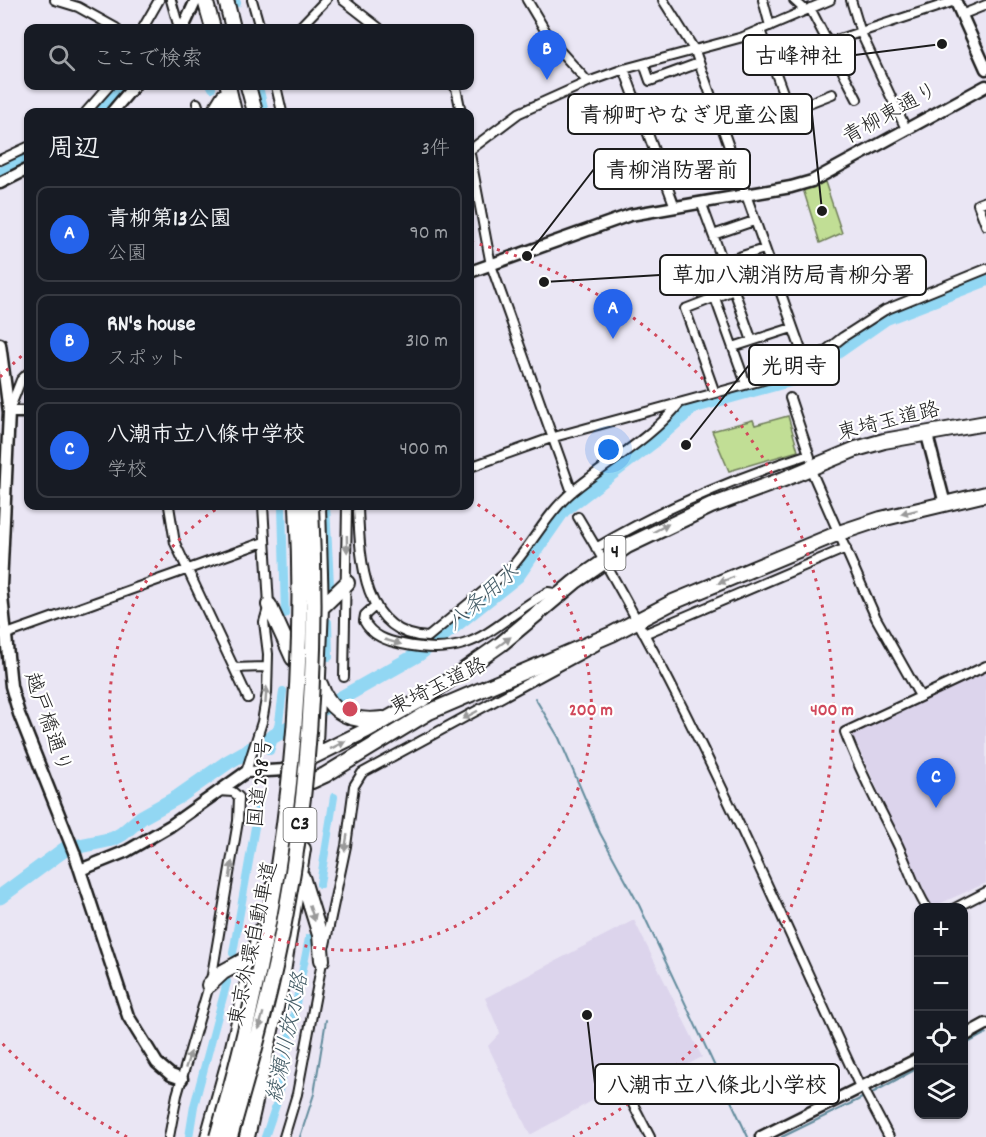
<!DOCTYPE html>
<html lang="ja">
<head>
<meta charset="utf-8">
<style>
  body { margin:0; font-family:Dekko,"Klee One",sans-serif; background:#242831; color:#f1f3f6 }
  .controls { position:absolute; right:18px; bottom:18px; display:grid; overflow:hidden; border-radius:12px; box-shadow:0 2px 4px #0004 }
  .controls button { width:54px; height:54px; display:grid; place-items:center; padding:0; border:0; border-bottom:2px solid #363941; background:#171b24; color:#f1f3f6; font:30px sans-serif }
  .you { position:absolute; left:609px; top:450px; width:21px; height:21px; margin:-15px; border:4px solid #fff; border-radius:50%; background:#1a73e8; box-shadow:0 0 0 9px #1a73e833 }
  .badge { display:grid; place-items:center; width:39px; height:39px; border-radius:50%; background:#2563eb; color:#fff; font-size:20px; font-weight:700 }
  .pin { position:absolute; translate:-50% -50px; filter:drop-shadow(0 2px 3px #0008) }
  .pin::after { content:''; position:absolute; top:32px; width:21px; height:18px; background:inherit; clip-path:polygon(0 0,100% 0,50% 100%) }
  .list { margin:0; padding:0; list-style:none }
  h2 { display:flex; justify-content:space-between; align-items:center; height:78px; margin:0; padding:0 24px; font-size:26px }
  h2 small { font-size:20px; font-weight:400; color:#9ea1a6 }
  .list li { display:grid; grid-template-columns:39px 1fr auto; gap:18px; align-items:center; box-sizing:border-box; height:96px; margin:0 12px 12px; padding:0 12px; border:2px solid #363941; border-radius:12px }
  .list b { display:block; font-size:22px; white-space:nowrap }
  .list p { margin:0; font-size:20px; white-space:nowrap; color:#9ea1a6 }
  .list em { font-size:20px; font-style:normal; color:#9ea1a6 }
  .icon { flex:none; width:33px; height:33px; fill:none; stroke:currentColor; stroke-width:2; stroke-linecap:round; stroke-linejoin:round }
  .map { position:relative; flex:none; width:986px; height:1137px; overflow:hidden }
  .search { position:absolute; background:#171b24; box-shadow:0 2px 4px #0004; left:24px; top:24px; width:450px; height:66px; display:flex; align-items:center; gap:15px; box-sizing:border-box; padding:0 21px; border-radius:12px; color:#9ea1a6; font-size:22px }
  .panel { position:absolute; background:#171b24; box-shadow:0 2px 4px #0004; left:24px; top:108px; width:450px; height:402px; border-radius:12px }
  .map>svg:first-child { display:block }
  .built { fill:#dcd4ec }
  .green { fill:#c1de95; stroke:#6e7d58; stroke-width:1.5 }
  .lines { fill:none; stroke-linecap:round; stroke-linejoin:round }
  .stream { stroke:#638c9d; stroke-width:2 }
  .canal { stroke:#92d7f3; stroke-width:8 }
  .river { stroke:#92d7f3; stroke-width:15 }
  .street-casing { stroke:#1c1c1c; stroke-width:12 }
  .secondary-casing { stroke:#1c1c1c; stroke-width:15 }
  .highway-casing { stroke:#1c1c1c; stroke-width:18 }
  .street { stroke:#fff; stroke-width:8 }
  .secondary { stroke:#fff; stroke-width:10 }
  .highway { stroke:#fff; stroke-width:14 }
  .highway-bridge-casing { stroke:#1c1c1c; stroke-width:18; stroke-linecap:butt }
  .highway-bridge { stroke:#fff; stroke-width:14 }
  .oneway { fill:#999 }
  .ring { fill:none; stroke:#d1495b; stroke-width:3; stroke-dasharray:3 6 }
  .labels { text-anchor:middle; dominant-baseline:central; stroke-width:4.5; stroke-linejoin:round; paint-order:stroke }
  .shield { fill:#fff; stroke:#606060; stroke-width:1.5 }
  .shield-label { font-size:20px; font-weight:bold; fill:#1c1c1c }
  .street-label { font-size:21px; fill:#1c1c1c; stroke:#fff }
  .water-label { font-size:22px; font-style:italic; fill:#455d67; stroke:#fff }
  .centre { fill:#d1495b; stroke:#fff; stroke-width:3 }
  .ring-label { font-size:18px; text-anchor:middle; font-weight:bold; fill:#d1495b; stroke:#fff; stroke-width:4.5; stroke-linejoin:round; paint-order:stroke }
  .leader { fill:none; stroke:#1c1c1c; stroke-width:2 }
  .callout-dot { fill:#1c1c1c; stroke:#fff; stroke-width:2 }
  .callout { fill:#fff; stroke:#1c1c1c; stroke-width:2 }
  .callout-label { font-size:22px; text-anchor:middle; font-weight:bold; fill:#1c1c1c }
</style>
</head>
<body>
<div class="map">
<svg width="986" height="1137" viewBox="0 0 986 1137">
  <rect width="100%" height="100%" fill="#eae6f4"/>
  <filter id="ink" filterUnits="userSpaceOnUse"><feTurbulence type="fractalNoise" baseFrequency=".0167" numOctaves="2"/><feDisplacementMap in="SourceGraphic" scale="12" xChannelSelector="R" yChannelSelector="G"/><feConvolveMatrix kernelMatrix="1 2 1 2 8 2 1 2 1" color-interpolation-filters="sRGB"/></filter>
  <g filter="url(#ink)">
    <path class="built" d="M 986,671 L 986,883 L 932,907 L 852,734 Z
      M 634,920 L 702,1057 L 664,1077 L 659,1064 L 530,1135 L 488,1046 L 500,1033 L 485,998 Z"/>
    <path class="green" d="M 824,179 L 842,233 L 820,243 L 803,189 Z
      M 788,416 L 798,451 L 729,471 L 712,431 L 753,420 L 755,425 Z"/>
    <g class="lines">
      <path class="stream" d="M 535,698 L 559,738 L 600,833 L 639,905 L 748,1137
        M 964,1045 L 986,1033
        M 872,1093 L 918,1068
        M 300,1137 L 314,1094 L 326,1020
        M 782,1137 L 864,1097"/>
      <path class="canal" d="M 236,0 L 237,3
        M 211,86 L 212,88
        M 260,91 L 265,112
        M 282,506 L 285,614
        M 326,506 L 330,585
        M 328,622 L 329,657
        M 270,751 L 279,722 L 283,691
        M 320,884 L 334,797
        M 233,953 L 259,804
        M 189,1137 L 194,1106 L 227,982
        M 265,1137 L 276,1105 L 309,938"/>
      <path class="river" d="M 101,112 L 121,86
        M 0,175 L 28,161
        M 0,897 L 65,849 L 113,839 L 122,834 L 142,817 L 178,797 L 228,762 L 419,654 L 517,576 L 563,510 L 652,442 L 693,406 L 802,376 L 885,318 L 986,279"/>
      <g class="street-casing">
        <path id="street" d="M 55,0 L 78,7 L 116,28
          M 171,0 L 179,28
          M 252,0 L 260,28
          M 343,0 L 379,28
          M 527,0 L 552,42 L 588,82
          M 663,0 L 695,51 L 806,364
          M 763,0 L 770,26
          M 794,0 L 805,10
          M 851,0 L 861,33 L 906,129
          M 810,8 L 857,99
          M 961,15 L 986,5
          M 143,28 L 159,0
          M 299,28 L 326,0
          M 760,30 L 796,128
          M 827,43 L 955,1
          M 644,64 L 650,81 L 699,63
          M 624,69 L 675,207
          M 276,86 L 282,112
          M 453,86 L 456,88 L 461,112
          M 197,103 L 200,112
          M 791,110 L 832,94
          M 86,112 L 109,86
          M 470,150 L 519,113 L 588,82 L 624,69 L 743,37 L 830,0
          M 470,154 L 491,265 L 572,492
          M 0,160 L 28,147
          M 986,201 L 978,204 L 986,225
          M 701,202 L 723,262 L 764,249
          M 713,235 L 754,221
          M 715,298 L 746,384
          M 733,347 L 792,328
          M 715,393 L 685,309 L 734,290 L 752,341
          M 790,398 L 810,457
          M 10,408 L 21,380 L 28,373
          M 470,467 L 554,437 L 778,376 L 814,360 L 843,337 L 885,310 L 986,269
          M 810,468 L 876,618 L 920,696
          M 169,506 L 175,543 L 234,668 L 267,667
          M 358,508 C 360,558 362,634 428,637 L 509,570 C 532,545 546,514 573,491 C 609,461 649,440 679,404
          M 578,517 C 688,699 772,897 861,1089
          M 596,548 C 663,508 735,478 809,454
          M 376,605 L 365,615 L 364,621 C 372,636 387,641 402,644 C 477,660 490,625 548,592 L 561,594
          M 644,634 L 846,548
          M 4,635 L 264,542
          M 234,668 L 248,698
          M 344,677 L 347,506
          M 246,772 L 262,722 L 267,693 L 268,654 L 264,622 L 269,605 L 263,506
          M 927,908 C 913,886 907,863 896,841 C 878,805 859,770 845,732 L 986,666
          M 955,908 L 986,892
          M 325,945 L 346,846 L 354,786 L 362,773 L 596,646
          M 623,1085 L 650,1137
          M 863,1088 L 889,1137
          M 169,1137 L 177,1095 L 212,975 L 238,821 L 239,797 L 233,792 L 218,791
          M 284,1137 L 297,1094 L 323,957"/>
      </g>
      <g class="secondary-casing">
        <path id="secondary" d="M 955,0 L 986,69
          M 183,28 L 196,0
          M 112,112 L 134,86
          M 0,183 L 28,169
          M 470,272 L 630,215 L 791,187 L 812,181 L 986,86
          M 0,344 L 9,412 L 1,586 L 11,686 L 19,714 L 74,852 L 128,1016 L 157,1063 L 171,1075 L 182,1079
          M 9,412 L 28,412
          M 927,435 L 945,504
          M 80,870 L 127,851 L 170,826 L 246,772 L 286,770
          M 964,1036 L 986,1024
          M 761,1137 L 918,1059"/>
      </g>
      <g class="highway-casing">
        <path id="highway" d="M 205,0 L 213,28
          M 226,0 L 233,28
          M 228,86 L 234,112
          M 248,86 L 255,112
          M 214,112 L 224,96
          M 269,605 L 293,658
          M 321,608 L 347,583
          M 320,684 C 330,714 353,723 383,719
          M 315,743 L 321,608 L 318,506
          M 286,770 L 367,730 L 421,700 L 501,644 L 576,581 L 627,546 L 711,506 L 784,479 L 856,449 L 884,441 L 986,423
          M 296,774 L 312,781 L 325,775 L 429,712 L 612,634 L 673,602 L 839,533 L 881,519 L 986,494
          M 302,877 L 320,935 L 322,960
          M 209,985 L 223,972 L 254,955
          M 208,1137 L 232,1051 L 260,931
          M 247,1137 L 280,990 L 303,849"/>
      </g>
      <use href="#street" class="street"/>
      <use href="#secondary" class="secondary"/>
      <use href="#highway" class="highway"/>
      <g class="highway-bridge-casing">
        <path id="highway-bridge" d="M 217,1137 C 277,928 309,723 297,506
          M 230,1137 C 251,1063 273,988 286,912 C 311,778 318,642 311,506"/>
      </g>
      <use href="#highway-bridge" class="highway-bridge"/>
    </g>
    <defs><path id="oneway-solid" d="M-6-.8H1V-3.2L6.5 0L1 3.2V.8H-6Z" transform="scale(1.5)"/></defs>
    <g class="oneway">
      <use href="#oneway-solid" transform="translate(909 512) rotate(167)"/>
      <use href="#oneway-solid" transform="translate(661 528) rotate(-28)"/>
      <use href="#oneway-solid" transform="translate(347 544) rotate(89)"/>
      <use href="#oneway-solid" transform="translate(726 580) rotate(157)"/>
      <use href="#oneway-solid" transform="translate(393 642) rotate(16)"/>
      <use href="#oneway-solid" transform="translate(504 642) rotate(-37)"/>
      <use href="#oneway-solid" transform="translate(266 695) rotate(-86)"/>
      <use href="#oneway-solid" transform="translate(470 715) rotate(152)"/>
      <use href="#oneway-solid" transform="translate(338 745) rotate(-27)"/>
      <use href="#oneway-solid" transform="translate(346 843) rotate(99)"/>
      <use href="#oneway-solid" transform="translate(231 870) rotate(-82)"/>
      <use href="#oneway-solid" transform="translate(312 913) rotate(71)"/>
      <use href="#oneway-solid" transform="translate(261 1021) rotate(105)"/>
      <use href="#oneway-solid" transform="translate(188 1060) rotate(-72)"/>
    </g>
  </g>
  <g class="ring">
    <path d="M470 500A241 241 0 1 1 221 506"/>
    <path d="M127 1137A482 482 0 0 1 0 1041M0 377A482 482 0 0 1 27 351M471 242A482 482 0 0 1 573 1137"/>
  </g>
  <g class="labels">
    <g class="shield">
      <rect x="604.5" y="536" width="21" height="34" rx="4.5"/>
      <rect x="283.5" y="808" width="33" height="34" rx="4.5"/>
    </g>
    <g class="shield-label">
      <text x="615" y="553">4</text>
      <text x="300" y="825">C3</text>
    </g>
    <g class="street-label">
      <text transform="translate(891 115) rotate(-29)">青柳東通り</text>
      <text transform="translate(889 423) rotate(-14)">東埼玉道路</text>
      <text transform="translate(439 688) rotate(-26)">東埼玉道路</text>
      <text transform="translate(46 723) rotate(71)">越戸橋通り</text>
      <text transform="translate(262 783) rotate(-84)">国道298号</text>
      <text transform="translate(255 944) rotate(-78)">東京外環自動車道</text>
    </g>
    <g class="water-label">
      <text transform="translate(484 599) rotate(-41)">八条用水</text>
      <text transform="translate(289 1038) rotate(-78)">綾瀬川放水路</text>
    </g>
  </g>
  <circle cx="350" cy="709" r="9" class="centre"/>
  <g class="ring-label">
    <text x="591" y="715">200 m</text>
    <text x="832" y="715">400 m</text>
  </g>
  <path class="leader" d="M942 44L855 55M822 211L812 114M527 256L594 169M544 282L660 275M686 445L749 365M587 1015L595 1084"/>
  <g class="callout-dot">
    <circle cx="942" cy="44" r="6"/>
    <circle cx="822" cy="211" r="6"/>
    <circle cx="527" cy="256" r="6"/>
    <circle cx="544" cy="282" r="6"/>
    <circle cx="686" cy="445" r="6"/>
    <circle cx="587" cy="1015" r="6"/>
  </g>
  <g class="callout">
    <rect x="743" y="35" width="112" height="40" rx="6"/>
    <rect x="568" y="94" width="244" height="40" rx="6"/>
    <rect x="594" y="149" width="156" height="40" rx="6"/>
    <rect x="660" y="255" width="266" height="40" rx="6"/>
    <rect x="749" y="345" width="90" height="40" rx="6"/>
    <rect x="595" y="1064" width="244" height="40" rx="6"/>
  </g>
  <g class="callout-label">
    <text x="799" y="63">古峰神社</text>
    <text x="690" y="122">青柳町やなぎ児童公園</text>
    <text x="672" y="177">青柳消防署前</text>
    <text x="793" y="282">草加八潮消防局青柳分署</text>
    <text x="794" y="373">光明寺</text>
    <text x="717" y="1092">八潮市立八條北小学校</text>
  </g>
</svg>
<div class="controls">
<button>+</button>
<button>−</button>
<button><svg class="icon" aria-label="locate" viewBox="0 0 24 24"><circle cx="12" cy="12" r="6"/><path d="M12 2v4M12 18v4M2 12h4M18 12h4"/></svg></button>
<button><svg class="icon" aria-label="layers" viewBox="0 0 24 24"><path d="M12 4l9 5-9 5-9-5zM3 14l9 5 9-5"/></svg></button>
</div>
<div class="you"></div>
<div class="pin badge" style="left:613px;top:339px">A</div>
<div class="pin badge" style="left:547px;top:80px">B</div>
<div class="pin badge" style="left:936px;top:808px">C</div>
<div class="search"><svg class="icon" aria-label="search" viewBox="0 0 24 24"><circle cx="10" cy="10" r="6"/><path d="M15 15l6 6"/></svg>ここで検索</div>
<section class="panel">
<h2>周辺<small>3件</small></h2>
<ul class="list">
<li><span class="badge">A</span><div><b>青柳第13公園</b><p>公園</p></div><em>90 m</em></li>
<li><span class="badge">B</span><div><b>RN's house</b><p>スポット</p></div><em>310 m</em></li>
<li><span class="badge">C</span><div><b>八潮市立八條中学校</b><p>学校</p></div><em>400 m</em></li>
</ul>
</section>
</div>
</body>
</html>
